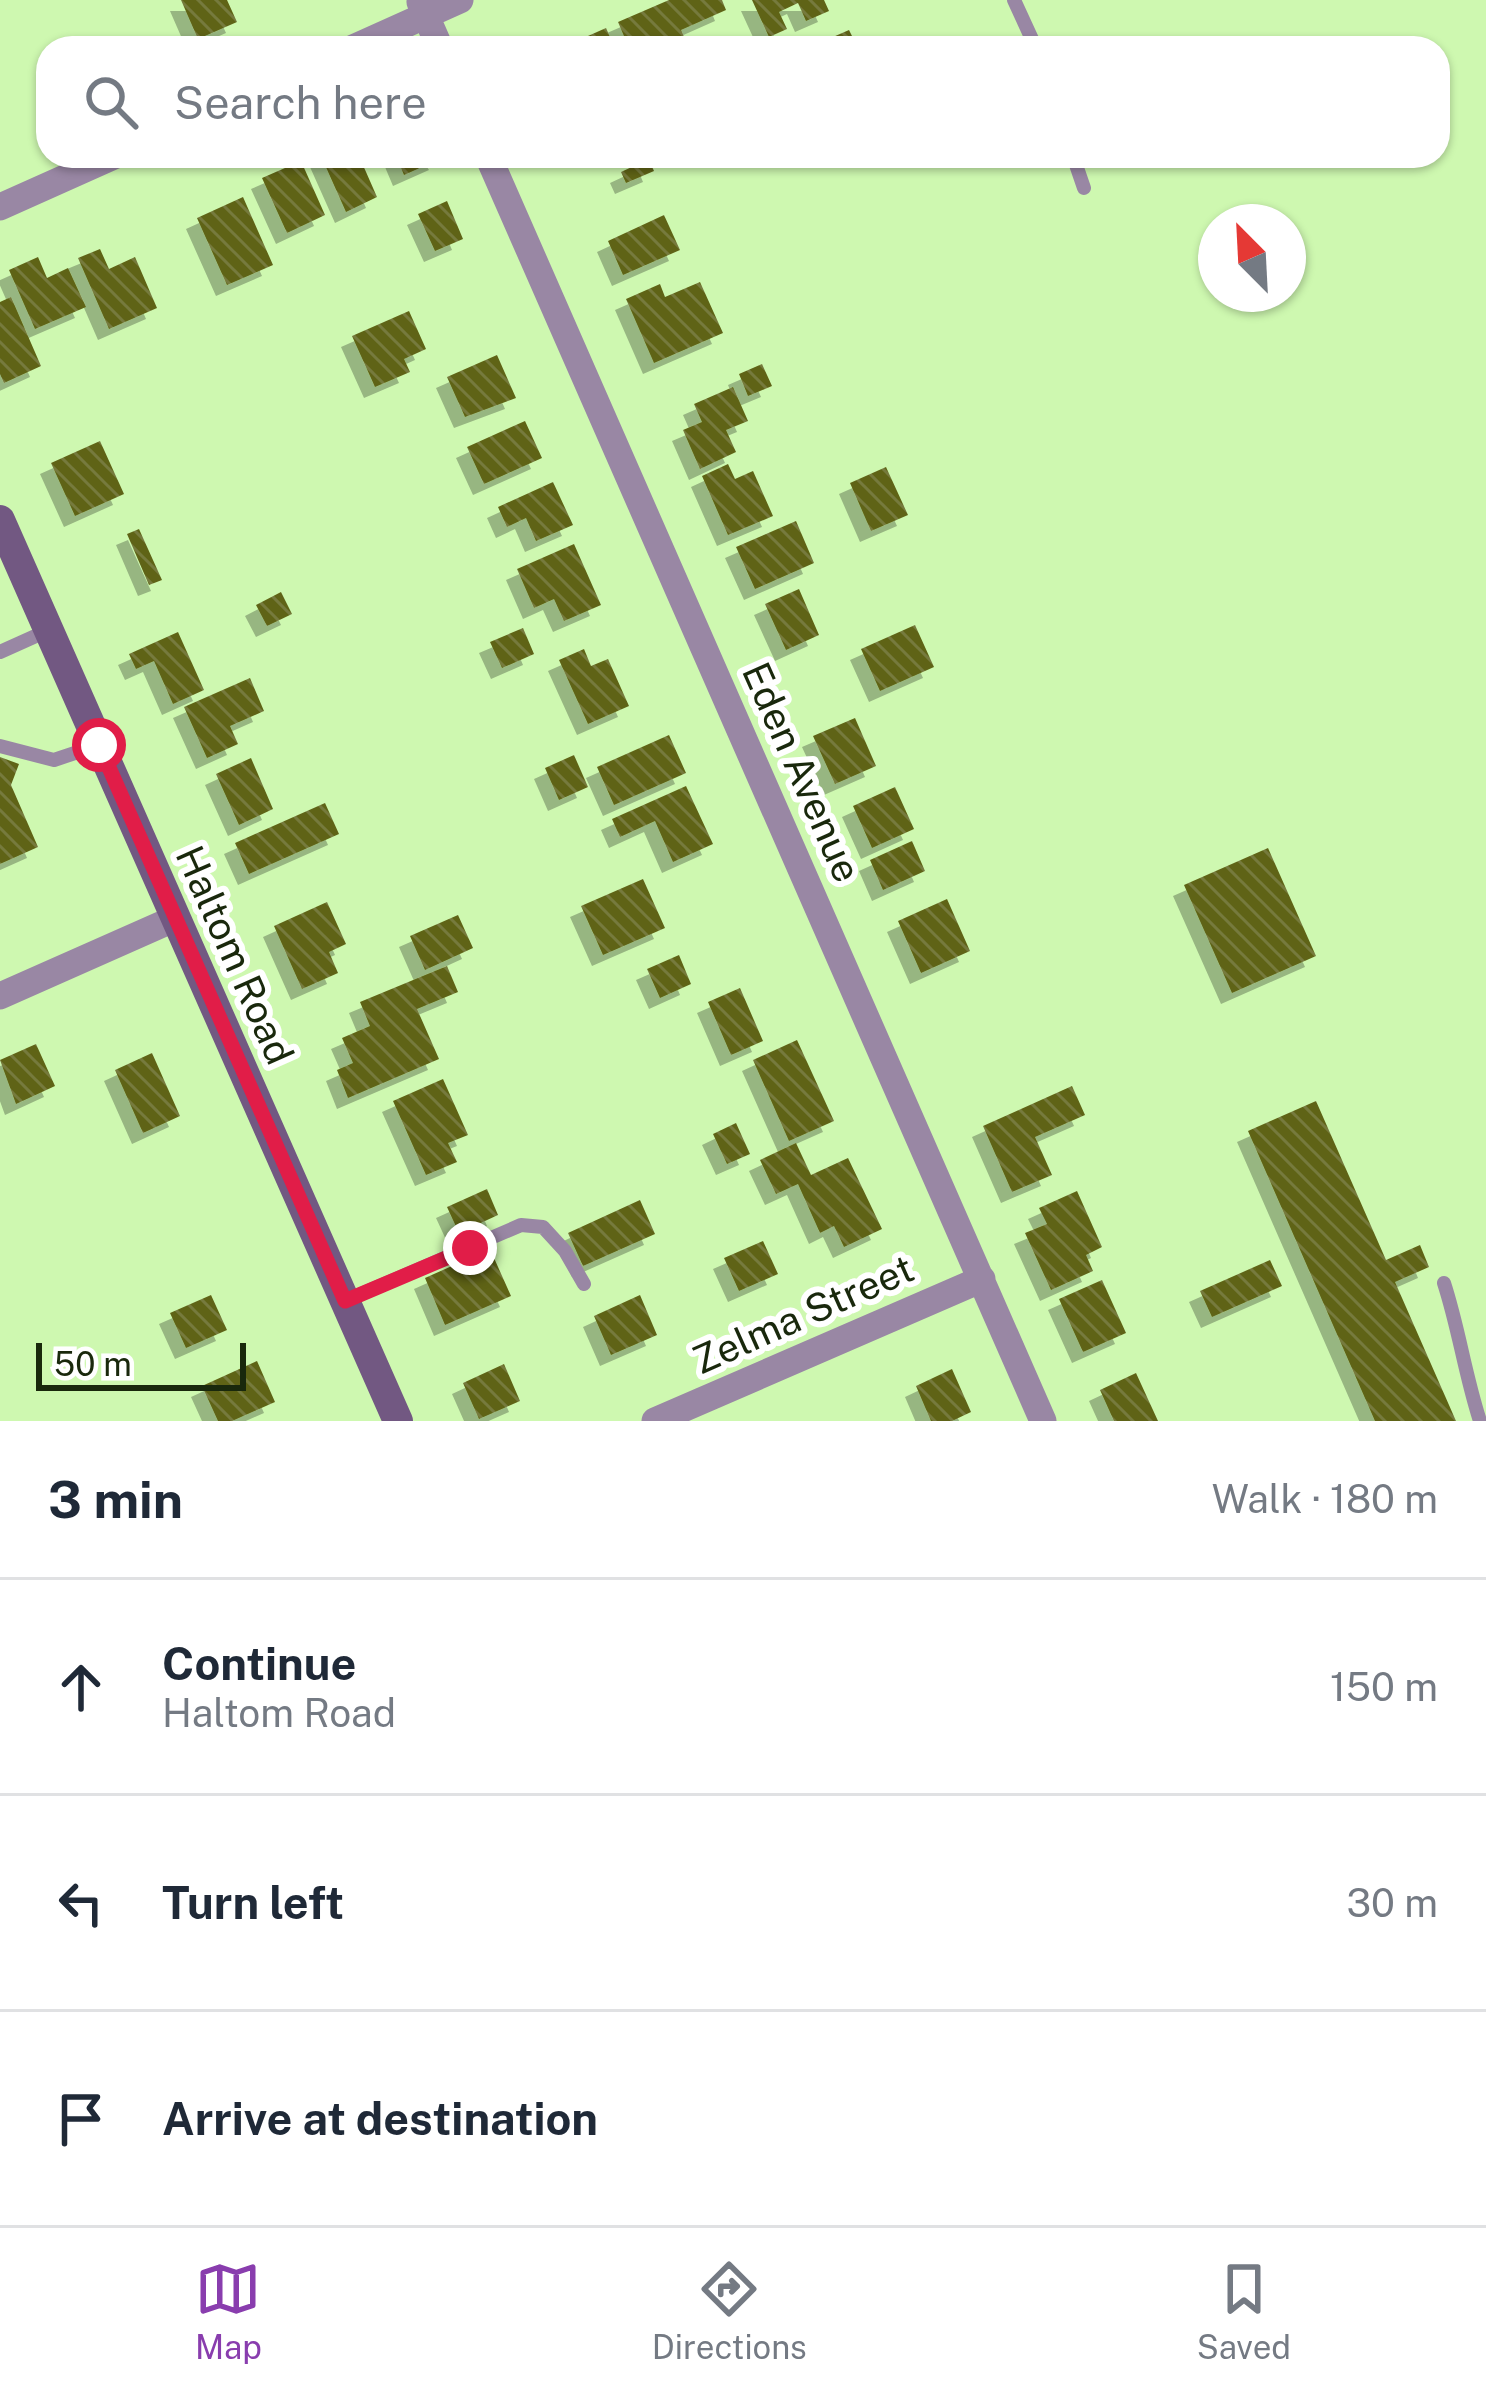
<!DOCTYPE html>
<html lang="en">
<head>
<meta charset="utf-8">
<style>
  body { margin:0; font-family:"Public Sans",sans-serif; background:#f6f6f7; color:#1f2937 }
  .compass { position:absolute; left:1198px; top:204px; width:108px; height:108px; border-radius:50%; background:#fff; box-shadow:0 3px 9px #0004; rotate:336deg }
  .scale { position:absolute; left:36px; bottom:30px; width:210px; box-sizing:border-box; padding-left:12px; border:6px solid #19280c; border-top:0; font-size:33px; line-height:42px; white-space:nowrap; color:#19280c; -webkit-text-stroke:9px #fff; paint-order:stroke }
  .stop { position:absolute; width:36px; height:36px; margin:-27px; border:9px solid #e11d48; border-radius:50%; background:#fff }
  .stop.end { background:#e11d48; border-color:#fff; box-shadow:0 3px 12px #0008 }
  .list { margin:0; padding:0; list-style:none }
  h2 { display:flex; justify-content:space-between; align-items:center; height:156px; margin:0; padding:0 48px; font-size:51px }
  h2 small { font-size:39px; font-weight:400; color:#747a83 }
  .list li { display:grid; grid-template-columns:78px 1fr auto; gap:36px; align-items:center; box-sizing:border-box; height:216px; padding:0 48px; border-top:3px solid #e0e1e3 }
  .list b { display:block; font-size:45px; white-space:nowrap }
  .list p { margin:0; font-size:39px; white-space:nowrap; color:#747a83 }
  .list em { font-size:39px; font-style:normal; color:#747a83 }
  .icon { flex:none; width:66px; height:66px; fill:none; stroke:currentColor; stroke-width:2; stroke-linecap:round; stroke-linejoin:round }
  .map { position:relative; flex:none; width:1486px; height:1421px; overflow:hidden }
  .search { position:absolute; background:#fff; box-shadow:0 3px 9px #0004; left:36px; right:36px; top:36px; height:132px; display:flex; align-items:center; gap:30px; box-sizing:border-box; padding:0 42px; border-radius:36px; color:#747a83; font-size:45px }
  .sheet { height:804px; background:#fff }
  nav { display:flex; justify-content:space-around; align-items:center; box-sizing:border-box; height:168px; border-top:3px solid #e0e1e3; background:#fff; font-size:33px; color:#747a83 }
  nav a { display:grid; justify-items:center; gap:6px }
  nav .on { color:#893dae }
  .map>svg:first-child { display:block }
  .building { fill:url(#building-back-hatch); filter:url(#shadow) }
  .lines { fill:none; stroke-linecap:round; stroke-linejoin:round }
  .lane { stroke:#9987a4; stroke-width:14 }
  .street { stroke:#9987a4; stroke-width:27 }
  .secondary { stroke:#725882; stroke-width:30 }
  .route { stroke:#e11d48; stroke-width:15 }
  .labels { text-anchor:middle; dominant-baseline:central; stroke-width:12; stroke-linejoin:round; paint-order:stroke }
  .street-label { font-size:39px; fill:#19280c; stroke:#fff }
</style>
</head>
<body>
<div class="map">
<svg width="1486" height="1421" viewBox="0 0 1486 1421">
  <defs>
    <pattern id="building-back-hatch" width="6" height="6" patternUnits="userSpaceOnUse" patternTransform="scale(3)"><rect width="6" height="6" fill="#5f6316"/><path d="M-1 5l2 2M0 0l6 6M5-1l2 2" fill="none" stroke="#767a3e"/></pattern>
    <filter id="shadow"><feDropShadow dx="-11" dy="11" stdDeviation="0" flood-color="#0004"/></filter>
  </defs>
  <rect width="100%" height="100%" fill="#cef8b0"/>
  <path class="building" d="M 181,0 L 227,0 L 237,22 L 198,39 Z
    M 669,0 L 722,0 L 726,10 L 681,30 L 689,48 L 629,48 L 618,22 Z
    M 752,0 L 824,0 L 829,11 L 806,21 L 798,3 L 779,12 L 787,29 L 769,37 Z
    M 606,28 L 615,48 L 561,48 Z
    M 849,30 L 858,48 L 838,48 L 833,37 Z
    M 321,156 L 359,156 L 377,197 L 346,212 Z
    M 396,156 L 438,156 L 440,159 L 404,175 Z
    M 649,159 L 654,171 L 626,183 L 621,172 Z
    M 301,161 L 325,215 L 287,233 L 262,178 Z
    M 243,197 L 273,265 L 227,285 L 197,218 Z
    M 447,201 L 463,239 L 435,251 L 418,214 Z
    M 664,215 L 680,250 L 623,275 L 608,241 Z
    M 100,249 L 109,269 L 135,257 L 157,308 L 109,329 L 78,258 Z
    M 38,257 L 47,278 L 68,268 L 86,307 L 35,329 L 9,270 Z
    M 700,282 L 723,333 L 654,363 L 626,299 L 660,284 L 665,297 Z
    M 11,297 L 41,366 L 4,383 L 0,374 L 0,302 Z
    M 409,311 L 426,349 L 404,359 L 410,372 L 375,387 L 352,336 Z
    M 497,355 L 516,398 L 465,417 L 447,377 Z
    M 762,364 L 772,386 L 748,396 L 739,374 Z
    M 733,387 L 748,421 L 726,430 L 736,452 L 700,469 L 683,430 L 702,422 L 694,404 Z
    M 525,421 L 542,458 L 484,484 L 467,447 Z
    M 100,441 L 124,494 L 75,516 L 51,463 Z
    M 728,464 L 735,479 L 753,471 L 773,516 L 728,535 L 702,476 Z
    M 886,467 L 908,515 L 871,531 L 850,483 Z
    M 553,482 L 573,525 L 536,541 L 526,518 L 507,527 L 498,507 Z
    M 796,521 L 814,563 L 755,589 L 736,547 Z
    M 139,529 L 162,580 L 149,585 L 127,534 Z
    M 574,544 L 601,605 L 564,621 L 554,599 L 534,608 L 517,569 Z
    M 799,589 L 819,635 L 786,650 L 765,604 Z
    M 281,592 L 292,614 L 267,626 L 256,605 Z
    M 915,625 L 934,667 L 880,691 L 861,649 Z
    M 523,628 L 534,654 L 502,668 L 490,642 Z
    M 178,632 L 204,690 L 173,704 L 154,661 L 136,669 L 129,654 Z
    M 584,649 L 591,666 L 608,659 L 629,706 L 588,724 L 559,660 Z
    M 250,678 L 264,711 L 230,726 L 238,744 L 207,758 L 184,707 Z
    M 855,718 L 876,766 L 835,784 L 813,736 Z
    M 669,735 L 686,773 L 614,805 L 597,767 Z
    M 574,755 L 588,787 L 559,800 L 545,768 Z
    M 0,757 L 19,764 L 11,785 L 38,847 L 0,864 Z
    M 251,758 L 273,809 L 239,825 L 216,774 Z
    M 686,786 L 713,844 L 673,862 L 655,821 L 620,837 L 612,819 Z
    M 895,787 L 914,829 L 872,848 L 853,806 Z
    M 325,803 L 339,834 L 249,874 L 235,843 Z
    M 912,841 L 925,871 L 883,890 L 870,860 Z
    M 1268,848 L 1316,956 L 1232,993 L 1184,885 Z
    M 643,879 L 665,928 L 603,955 L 581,906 Z
    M 947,899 L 970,951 L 921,973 L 898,921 Z
    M 327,902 L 346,944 L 329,952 L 338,973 L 302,989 L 274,926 Z
    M 458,915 L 473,948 L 425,970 L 410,936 Z
    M 679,955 L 691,984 L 660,998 L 647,969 Z
    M 447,966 L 458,992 L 417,1009 L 439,1059 L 348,1098 L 337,1070 L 353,1063 L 342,1038 L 370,1026 L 360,1002 Z
    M 740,988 L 763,1041 L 731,1055 L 708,1002 Z
    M 797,1040 L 834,1121 L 789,1141 L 753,1060 Z
    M 36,1044 L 55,1086 L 16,1104 L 0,1060 Z
    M 152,1053 L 180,1116 L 143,1133 L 115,1070 Z
    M 443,1079 L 468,1135 L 448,1143 L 457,1162 L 426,1175 L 393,1101 Z
    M 1072,1086 L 1085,1115 L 1035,1137 L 1052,1175 L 1012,1192 L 983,1126 Z
    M 1316,1101 L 1386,1260 L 1420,1245 L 1429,1267 L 1395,1282 L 1456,1421 L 1375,1421 L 1248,1131 Z
    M 736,1123 L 750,1154 L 727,1164 L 713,1134 Z
    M 796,1143 L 811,1175 L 848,1158 L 882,1229 L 844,1247 L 834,1226 L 820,1233 L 798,1184 L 776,1194 L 760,1160 Z
    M 487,1189 L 498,1215 L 459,1233 L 447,1207 Z
    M 1077,1191 L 1102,1247 L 1086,1255 L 1093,1271 L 1051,1290 L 1025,1233 L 1047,1224 L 1039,1208 Z
    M 640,1200 L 655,1234 L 583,1266 L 568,1233 Z
    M 763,1241 L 778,1274 L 739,1291 L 724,1258 Z
    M 490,1249 L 511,1296 L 445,1325 L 425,1278 Z
    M 1270,1260 L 1282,1286 L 1212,1317 L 1200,1291 Z
    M 1102,1280 L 1126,1333 L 1083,1352 L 1059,1299 Z
    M 211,1295 L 227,1330 L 186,1348 L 170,1313 Z
    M 640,1295 L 657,1335 L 611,1355 L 594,1316 Z
    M 257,1361 L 275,1402 L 232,1421 L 218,1421 L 202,1386 Z
    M 504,1364 L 520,1401 L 479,1419 L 463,1383 Z
    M 952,1369 L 971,1412 L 952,1421 L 931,1421 L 916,1386 Z
    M 1136,1373 L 1158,1421 L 1114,1421 L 1100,1390 Z"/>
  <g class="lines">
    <path class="lane" d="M 1014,0 L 1036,48
      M 1073,156 L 1084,188
      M 0,652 L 49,630
      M 0,746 L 54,760 L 99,745
      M 1444,1283 C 1459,1329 1465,1375 1480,1421
      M 345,1301 L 521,1225 L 543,1227 L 565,1251 L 584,1284"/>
    <path class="street" d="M 420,2 L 440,48
      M 353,48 L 460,0
      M 488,156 L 1043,1421
      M 0,207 L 114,156
      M 0,996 L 176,918
      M 655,1421 L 982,1279"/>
    <path class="secondary" d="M 0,520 L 398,1421"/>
  </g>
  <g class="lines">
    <path class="route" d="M 99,745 L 345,1301 L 470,1248"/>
  </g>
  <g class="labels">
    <g class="street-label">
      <text transform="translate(802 772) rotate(66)">Eden Avenue</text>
      <text transform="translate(235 955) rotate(66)">Haltom Road</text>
      <text transform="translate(803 1314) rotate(-24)">Zelma Street</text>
    </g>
  </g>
</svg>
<svg class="compass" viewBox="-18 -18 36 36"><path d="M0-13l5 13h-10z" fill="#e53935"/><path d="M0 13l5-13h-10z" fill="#747a83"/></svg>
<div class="scale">50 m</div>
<div class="stop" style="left:99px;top:745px"></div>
<div class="stop end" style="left:470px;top:1248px"></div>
<div class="search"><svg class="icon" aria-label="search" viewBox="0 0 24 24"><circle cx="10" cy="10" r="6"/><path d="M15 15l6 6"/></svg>Search here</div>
</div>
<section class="sheet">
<h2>3 min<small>Walk · 180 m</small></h2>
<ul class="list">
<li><svg class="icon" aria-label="ahead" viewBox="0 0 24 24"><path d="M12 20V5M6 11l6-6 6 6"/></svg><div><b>Continue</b><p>Haltom Road</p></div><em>150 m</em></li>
<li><svg class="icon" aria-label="left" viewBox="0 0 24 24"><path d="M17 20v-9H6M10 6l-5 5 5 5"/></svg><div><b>Turn left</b></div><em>30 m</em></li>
<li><svg class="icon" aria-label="arrive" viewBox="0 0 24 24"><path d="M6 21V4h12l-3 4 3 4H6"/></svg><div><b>Arrive at destination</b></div></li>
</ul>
</section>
<nav>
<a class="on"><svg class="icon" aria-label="map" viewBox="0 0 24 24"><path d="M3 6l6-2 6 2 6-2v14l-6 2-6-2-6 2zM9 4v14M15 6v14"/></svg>Map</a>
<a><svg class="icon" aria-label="directions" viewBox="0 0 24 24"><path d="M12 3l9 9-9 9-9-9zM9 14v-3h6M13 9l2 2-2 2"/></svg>Directions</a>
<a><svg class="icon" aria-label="saved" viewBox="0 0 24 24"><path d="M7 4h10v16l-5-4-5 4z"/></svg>Saved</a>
</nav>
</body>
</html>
